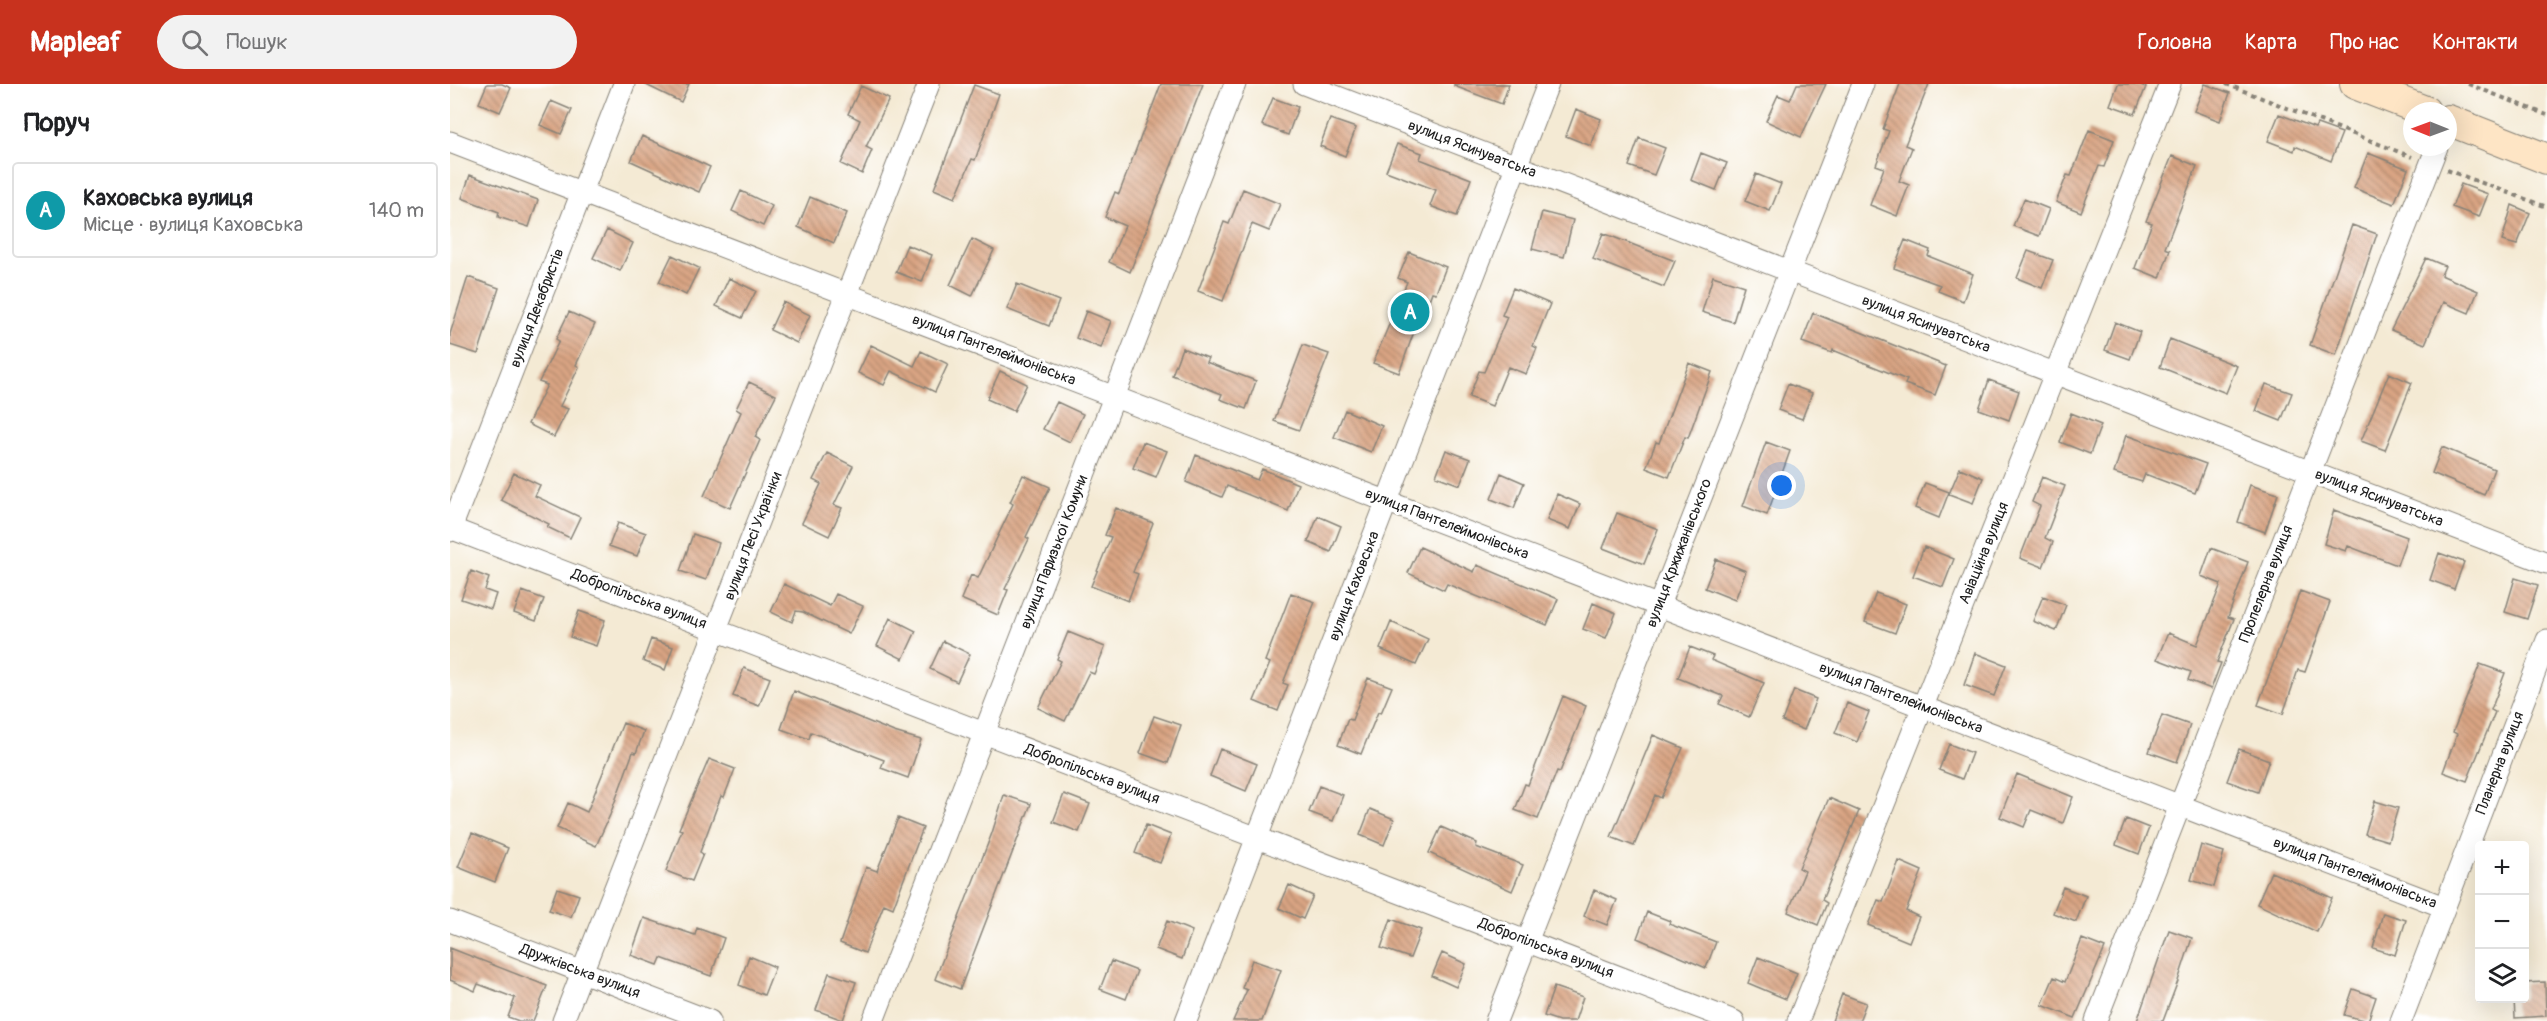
<!DOCTYPE html>
<html lang="uk">
<head>
<meta charset="utf-8">
<style>
  body { margin:0; font-family:Pangolin,sans-serif; background:#f2f2f2; color:#202124 }
  .controls { position:absolute; right:18px; bottom:18px; display:grid; overflow:hidden; border-radius:6px; box-shadow:0 6px 24px #0002 }
  .controls button { width:54px; height:54px; display:grid; place-items:center; padding:0; border:0; border-bottom:2px solid #e0e0e0; background:#fff; color:#202124; font:30px sans-serif }
  .compass { position:absolute; left:1953px; top:18px; width:54px; height:54px; border-radius:50%; background:#fff; box-shadow:0 6px 24px #0002; rotate:271deg }
  .you { position:absolute; left:1332px; top:402px; width:21px; height:21px; margin:-15px; border:4px solid #fff; border-radius:50%; background:#1a73e8; box-shadow:0 0 0 9px #1a73e833 }
  .badge { display:grid; place-items:center; width:39px; height:39px; border-radius:50%; background:#c8321e; color:#fff; font-size:20px; font-weight:700 }
  .pin { position:absolute; translate:-50% -50%; border:3px solid #fff; box-shadow:0 2px 6px #0006 }
  .list { margin:0; padding:0; list-style:none }
  h2 { display:flex; justify-content:space-between; align-items:center; height:78px; margin:0; padding:0 24px; font-size:26px }
  h2 small { font-size:20px; font-weight:400; color:#757577 }
  .list li { display:grid; grid-template-columns:39px 1fr auto; gap:18px; align-items:center; box-sizing:border-box; height:96px; margin:0 12px 12px; padding:0 12px; border:2px solid #e0e0e0; border-radius:6px }
  .list b { display:block; font-size:22px; white-space:nowrap }
  .list p { margin:0; font-size:20px; white-space:nowrap; color:#757577 }
  .list em { font-size:20px; font-style:normal; color:#757577 }
  .icon { flex:none; width:33px; height:33px; fill:none; stroke:currentColor; stroke-width:2; stroke-linecap:round; stroke-linejoin:round }
  .map { position:relative; flex:none; width:2097px; height:937px; overflow:hidden }
  header { display:flex; align-items:center; gap:36px; box-sizing:border-box; height:84px; padding:0 30px; background:#c8321e; color:#fff }
  header strong { font-size:28px }
  nav { display:flex; gap:33px; margin-inline-start:auto; font-size:21px }
  .search { width:420px; height:54px; background:#f2f2f2; display:flex; align-items:center; gap:15px; box-sizing:border-box; padding:0 21px; border-radius:33px; color:#757577; font-size:22px }
  main { display:flex }
  aside { flex:1; background:#fff }
  .map>svg:first-child { display:block }
  .building { fill:url(#building-back-hatch) }
  .lines { fill:none; stroke-linecap:round; stroke-linejoin:round }
  .street-casing { stroke:#888378; stroke-width:23 }
  .secondary-casing { stroke:#888378; stroke-width:32 }
  .path { stroke:#888378; stroke-width:4; stroke-dasharray:4.5 4.5; stroke-linecap:butt }
  .street { stroke:#fff; stroke-width:21 }
  .secondary { stroke:#fee5c5; stroke-width:30 }
  .labels { text-anchor:middle; dominant-baseline:central; stroke-width:6; stroke-linejoin:round; paint-order:stroke }
  .street-label { font-size:15px; fill:#1c1c1c; stroke:#fff }
</style>
</head>
<body>
<header>
<strong>Mapleaf</strong>
<div class="search"><svg class="icon" aria-label="search" viewBox="0 0 24 24"><circle cx="10" cy="10" r="6"/><path d="M15 15l6 6"/></svg>Пошук</div>
<nav><a>Головна</a><a>Карта</a><a>Про нас</a><a>Контакти</a></nav>
</header>
<main>
<aside>
<h2>Поруч<small></small></h2>
<ul class="list">
<li><span class="badge" style="background:#0f9aa8">A</span><div><b>Каховська вулиця</b><p>Місце · вулиця Каховська</p></div><em>140 m</em></li>
</ul>
</aside>
<div class="map">
<svg width="2097" height="937" viewBox="0 0 2097 937">
  <defs>
    <pattern id="building-back-hatch" width="6" height="6" patternUnits="userSpaceOnUse" patternTransform="scale(1.5)"><rect width="6" height="6" fill="#d9a483"/><path d="M-1 5l2 2M0 0l6 6M5-1l2 2" fill="none" stroke="#af856a"/></pattern>
  </defs>
  <rect width="100%" height="100%" fill="#fff"/>
  <filter id="ink" filterUnits="userSpaceOnUse"><feTurbulence type="fractalNoise" baseFrequency=".0167" numOctaves="2"/><feDisplacementMap in="SourceGraphic" scale="12" xChannelSelector="R" yChannelSelector="G"/><feConvolveMatrix kernelMatrix="1 2 1 2 8 2 1 2 1" color-interpolation-filters="sRGB"/></filter>
  <filter id="wash" filterUnits="userSpaceOnUse"><feTurbulence type="fractalNoise" baseFrequency=".008" numOctaves="4" result="noise"/><feDisplacementMap in="SourceGraphic" scale="24" xChannelSelector="R" yChannelSelector="G"/><feGaussianBlur stdDeviation="1.35" result="paint"/><feColorMatrix in="noise" values="0 0 0 0 0 0 0 0 0 0 0 0 0 0 0 0 0 1.4 0 .05"/><feComposite in="paint" operator="in"/></filter>
  <g filter="url(#wash)">
    <rect width="100%" height="100%" fill="#f4ead4"/>
    <g id="blocks">
      <path class="building" d="M 37,0 L 52,0 L 61,4 L 50,28 L 29,19 Z
        M 194,0 L 239,0 L 231,18 Z
        M 711,0 L 753,0 L 680,188 L 659,178 L 675,142 L 655,133 L 665,108 L 669,110 Z
        M 1004,0 L 1059,0 L 1052,20 L 1004,2 Z
        M 1347,0 L 1376,0 L 1351,53 L 1316,37 L 1328,11 L 1340,16 Z
        M 1450,0 L 1479,0 L 1455,61 L 1462,64 L 1449,97 L 1459,101 L 1447,132 L 1420,121 L 1434,84 L 1426,81 L 1439,47 L 1433,45 Z
        M 1668,0 L 1688,0 L 1696,3 L 1685,30 L 1660,21 Z
        M 1755,0 L 1780,9 L 1770,37 L 1744,27 Z
        M 524,1 L 549,10 L 525,76 L 522,75 L 505,114 L 484,105 Z
        M 411,2 L 439,15 L 416,63 L 422,66 L 412,90 L 391,80 L 410,36 L 398,30 Z
        M 823,14 L 848,23 L 838,51 L 812,41 Z
        M 101,17 L 122,26 L 111,50 L 90,41 Z
        M 1126,25 L 1151,35 L 1141,62 L 1116,52 Z
        M 1829,30 L 1865,44 L 1867,40 L 1892,49 L 1881,77 L 1845,62 L 1844,67 L 1818,57 Z
        M 880,35 L 906,44 L 895,72 L 870,62 Z
        M 1639,46 L 1664,56 L 1654,83 L 1649,82 L 1631,128 L 1606,118 L 1617,91 L 1621,92 Z
        M 192,52 L 260,83 L 249,108 L 181,77 Z
        M 1189,54 L 1215,64 L 1204,91 L 1179,82 Z
        M 947,60 L 972,69 L 970,75 L 1021,95 L 1007,132 L 980,122 L 986,106 L 936,87 Z
        M 1251,69 L 1277,79 L 1266,106 L 1241,96 Z
        M 1918,69 L 1958,85 L 1944,120 L 1904,104 Z
        M 1722,72 L 1747,82 L 1715,164 L 1720,166 L 1710,194 L 1685,184 L 1702,139 L 1696,137 Z
        M 1306,90 L 1331,100 L 1320,127 L 1295,117 Z
        M 20,91 L 88,116 L 79,143 L 48,133 L 49,128 L 12,114 Z
        M 2011,100 L 2038,110 L 2029,133 L 2002,123 Z
        M 793,105 L 830,120 L 819,147 L 802,140 L 773,217 L 748,207 L 774,138 L 779,140 Z
        M 291,107 L 322,122 L 313,142 L 282,127 Z
        M 360,113 L 397,129 L 384,159 L 348,143 Z
        M 1574,115 L 1599,125 L 1589,152 L 1563,142 Z
        M 2062,121 L 2080,129 L 2067,161 L 2052,157 Z
        M 1092,128 L 1123,136 L 1114,173 L 1082,165 Z
        M 1902,141 L 1927,150 L 1886,271 L 1860,261 Z
        M 157,146 L 183,159 L 170,187 L 143,174 Z
        M 1153,149 L 1225,177 L 1214,203 L 1143,175 Z
        M 522,155 L 544,166 L 522,212 L 500,201 Z
        M 1455,156 L 1480,166 L 1478,172 L 1523,190 L 1513,217 L 1488,207 L 1490,201 L 1444,184 Z
        M 457,161 L 482,171 L 472,198 L 446,188 Z
        M 1578,167 L 1603,176 L 1592,204 L 1567,194 Z
        M 959,168 L 996,183 L 986,209 L 982,208 L 968,246 L 965,245 L 949,289 L 923,279 L 957,198 L 948,194 Z
        M 222,171 L 249,184 L 236,211 L 209,198 Z
        M 1976,174 L 1995,182 L 1991,191 L 2028,207 L 2019,229 L 1993,218 L 1975,260 L 1941,246 Z
        M 1263,192 L 1294,202 L 1283,238 L 1252,228 Z
        M 18,193 L 49,204 L 28,270 L 0,261 L 0,250 Z
        M 279,194 L 306,207 L 292,234 L 266,222 Z
        M 567,200 L 609,217 L 599,242 L 557,225 Z
        M 1063,204 L 1100,220 L 1083,262 L 1087,264 L 1076,290 L 1058,283 L 1042,322 L 1019,313 L 1029,287 L 1034,288 L 1057,233 L 1052,231 Z
        M 333,218 L 360,231 L 347,259 L 320,246 Z
        M 636,227 L 661,237 L 651,264 L 626,254 Z
        M 119,228 L 145,240 L 126,281 L 129,283 L 110,322 L 118,325 L 104,353 L 78,340 L 97,301 L 89,298 L 109,257 L 106,255 Z
        M 1363,229 L 1496,282 L 1485,311 L 1455,300 L 1457,296 L 1383,266 L 1382,269 L 1352,258 Z
        M 1665,238 L 1690,248 L 1680,275 L 1655,266 Z
        M 1720,255 L 1787,282 L 1776,309 L 1710,283 Z
        M 421,261 L 464,282 L 471,267 L 498,280 L 485,308 L 441,287 L 434,301 L 408,289 Z
        M 853,261 L 879,270 L 849,346 L 824,337 Z
        M 732,264 L 758,274 L 756,278 L 806,297 L 796,325 L 770,315 L 772,310 L 722,291 Z
        M 1239,279 L 1262,288 L 1238,354 L 1235,353 L 1219,393 L 1196,384 L 1206,358 L 1209,359 Z
        M 550,287 L 577,300 L 564,327 L 537,315 Z
        M 1939,289 L 1962,299 L 1935,366 L 1911,357 Z
        M 1539,296 L 1569,307 L 1559,336 L 1529,325 Z
        M 299,298 L 326,311 L 305,353 L 310,356 L 280,424 L 254,412 L 291,328 L 286,325 Z
        M 1338,300 L 1362,309 L 1352,335 L 1328,326 Z
        M 1816,300 L 1842,309 L 1831,337 L 1806,327 Z
        M 607,318 L 633,330 L 620,358 L 593,345 Z
        M 895,326 L 932,342 L 921,368 L 884,353 Z
        M 1621,329 L 1651,341 L 1640,370 L 1610,358 Z
        M 1676,351 L 1756,380 L 1745,409 L 1695,390 L 1692,398 L 1664,389 Z
        M 693,358 L 717,367 L 706,393 L 683,384 Z
        M 1316,358 L 1340,367 L 1317,431 L 1293,422 Z
        M 1992,363 L 2044,385 L 2034,411 L 1982,389 Z
        M 996,366 L 1020,375 L 1010,401 L 986,392 Z
        M 377,369 L 403,382 L 384,421 L 392,424 L 379,452 L 352,439 L 371,400 L 363,396 Z
        M 746,371 L 807,396 L 812,385 L 848,400 L 838,427 L 777,402 L 772,413 L 736,398 Z
        M 1510,384 L 1533,394 L 1523,419 L 1499,410 Z
        M 64,389 L 90,401 L 85,412 L 130,433 L 120,454 L 97,443 L 99,440 L 51,416 Z
        M 1051,389 L 1074,399 L 1064,424 L 1041,415 Z
        M 573,391 L 600,403 L 576,453 L 579,455 L 555,505 L 558,506 L 548,531 L 511,515 L 521,491 L 528,494 L 563,420 L 560,418 Z
        M 1592,393 L 1615,402 L 1595,454 L 1603,458 L 1593,483 L 1570,474 L 1590,422 L 1582,418 Z
        M 1475,399 L 1499,408 L 1489,434 L 1465,424 Z
        M 1800,401 L 1828,410 L 1815,448 L 1788,438 Z
        M 1107,410 L 1130,420 L 1120,445 L 1097,436 Z
        M 666,424 L 703,439 L 683,488 L 688,490 L 678,517 L 641,502 L 661,453 L 655,451 Z
        M 1884,426 L 1957,453 L 1947,481 L 1898,462 L 1896,467 L 1874,460 Z
        M 1167,429 L 1208,445 L 1194,480 L 1153,464 Z
        M 868,432 L 891,442 L 881,468 L 858,458 Z
        M 168,439 L 196,449 L 187,472 L 159,462 Z
        M 243,450 L 269,459 L 256,496 L 230,487 Z
        M 970,463 L 1024,488 L 1027,481 L 1108,515 L 1097,541 L 997,500 L 994,506 L 958,489 Z
        M 1474,463 L 1504,475 L 1493,503 L 1463,492 Z
        M 1761,464 L 1798,478 L 1778,533 L 1784,535 L 1767,578 L 1771,579 L 1761,605 L 1738,596 L 1741,588 L 1707,575 L 1718,549 L 1747,561 L 1771,500 L 1751,492 Z
        M 1989,469 L 2014,478 L 2004,505 L 1980,496 Z
        M 1266,475 L 1296,487 L 1285,516 L 1255,504 Z
        M 21,487 L 39,494 L 35,506 L 46,510 L 41,525 L 11,515 Z
        M 2065,494 L 2088,501 L 2077,535 L 2055,528 Z
        M 334,500 L 380,522 L 386,510 L 413,522 L 399,550 L 353,528 L 346,527 L 342,538 L 321,528 Z
        M 72,507 L 94,515 L 86,537 L 64,529 Z
        M 1850,507 L 1880,518 L 1855,588 L 1848,586 L 1833,630 L 1808,621 Z
        M 841,509 L 865,518 L 833,599 L 838,601 L 828,627 L 804,617 L 820,579 L 815,577 Z
        M 1426,509 L 1456,520 L 1445,549 L 1415,538 Z
        M 1593,512 L 1616,521 L 1606,547 L 1583,537 Z
        M 1143,519 L 1166,529 L 1156,554 L 1133,545 Z
        M 129,527 L 155,536 L 146,562 L 120,553 Z
        M 440,534 L 466,547 L 453,575 L 427,562 Z
        M 941,538 L 978,555 L 966,581 L 930,565 Z
        M 618,548 L 655,563 L 644,590 L 639,588 L 615,637 L 588,624 L 611,577 L 607,575 Z
        M 201,555 L 223,563 L 215,586 L 193,577 Z
        M 493,557 L 520,570 L 507,598 L 480,585 Z
        M 1240,563 L 1263,572 L 1261,576 L 1314,599 L 1299,633 L 1269,620 L 1273,612 L 1228,594 Z
        M 1525,569 L 1556,581 L 1544,612 L 1514,601 Z
        M 2030,580 L 2055,589 L 2041,626 L 2045,628 L 2017,697 L 1993,688 L 2007,650 L 2003,648 Z
        M 294,584 L 320,594 L 309,622 L 283,612 Z
        M 918,594 L 942,603 L 931,629 L 928,628 L 911,670 L 888,661 L 898,635 L 902,636 Z
        M 1344,606 L 1366,615 L 1354,646 L 1332,637 Z
        M 344,607 L 444,648 L 471,656 L 458,694 L 431,684 L 434,676 L 361,648 L 359,655 L 331,645 Z
        M 1113,612 L 1136,622 L 1110,688 L 1107,687 L 1088,735 L 1065,726 L 1075,700 L 1078,701 Z
        M 1397,619 L 1419,628 L 1407,658 L 1385,649 Z
        M 1712,631 L 1740,641 L 1727,678 L 1699,668 Z
        M 704,632 L 731,641 L 718,679 L 690,669 Z
        M 173,639 L 194,647 L 186,669 L 183,668 L 160,731 L 146,762 L 107,744 L 118,719 L 137,728 Z
        M 1203,651 L 1233,664 L 1211,714 L 1205,711 L 1184,762 L 1161,753 Z
        M 1499,660 L 1522,669 L 1512,695 L 1489,686 Z
        M 770,665 L 807,680 L 796,707 L 760,692 Z
        M 1789,665 L 1819,676 L 1808,708 L 1777,697 Z
        M 259,675 L 285,685 L 274,713 L 271,712 L 250,768 L 253,770 L 242,797 L 216,787 L 232,746 L 229,745 Z
        M 1567,690 L 1623,713 L 1613,739 L 1581,726 L 1574,743 L 1550,733 Z
        M 869,702 L 893,711 L 883,737 L 859,728 Z
        M 614,710 L 640,720 L 629,748 L 603,738 Z
        M 554,711 L 581,720 L 510,905 L 485,895 L 542,749 Z
        M 1379,714 L 1409,727 L 1372,816 L 1377,819 L 1368,841 L 1338,828 L 1355,787 L 1349,784 Z
        M 1925,717 L 1948,724 L 1938,757 L 1915,750 Z
        M 920,725 L 944,735 L 934,761 L 910,751 Z
        M 448,734 L 473,744 L 443,824 L 434,820 L 415,869 L 390,859 L 416,783 L 427,787 Z
        M 1676,735 L 1699,744 L 1689,770 L 1666,761 Z
        M 696,741 L 721,751 L 710,779 L 685,769 Z
        M 991,743 L 1027,759 L 1026,763 L 1073,781 L 1062,807 L 979,769 Z
        M 22,749 L 58,764 L 45,798 L 8,783 Z
        M 1751,761 L 1774,768 L 1764,803 L 1741,796 Z
        M 1449,777 L 1472,787 L 1456,827 L 1469,833 L 1459,858 L 1418,841 L 1428,816 L 1433,818 Z
        M 1821,788 L 1882,814 L 1867,848 L 1807,820 Z
        M 839,801 L 863,812 L 853,835 L 829,824 Z
        M 1613,803 L 1636,812 L 1626,838 L 1603,829 Z
        M 107,804 L 129,811 L 121,833 L 99,826 Z
        M 1144,806 L 1167,816 L 1157,841 L 1134,832 Z
        M 1197,828 L 1220,837 L 1219,840 L 1266,858 L 1256,884 L 1187,854 Z
        M 1933,829 L 1956,836 L 1945,871 L 1923,864 Z
        M 194,834 L 245,851 L 247,844 L 274,854 L 261,892 L 211,874 L 208,881 L 181,871 Z
        M 941,835 L 971,846 L 960,874 L 931,864 Z
        M 717,837 L 742,847 L 732,875 L 706,865 Z
        M 1719,846 L 1742,854 L 1728,897 L 1713,937 L 1687,937 Z
        M 1632,855 L 1655,864 L 1625,934 L 1592,921 L 1604,893 L 1615,898 Z
        M 0,864 L 97,902 L 83,937 L 69,937 L 58,933 L 65,914 L 28,900 L 25,907 L 0,896 Z
        M 992,869 L 1016,880 L 1006,903 L 982,892 Z
        M 299,872 L 325,883 L 314,911 L 289,901 Z
        M 1308,873 L 1347,889 L 1336,915 L 1298,899 Z
        M 802,876 L 831,886 L 812,937 L 783,937 L 797,906 L 792,904 Z
        M 661,877 L 687,887 L 676,915 L 650,905 Z
        M 379,889 L 406,898 L 393,936 L 366,926 Z
        M 2095,898 L 2096,932 L 2065,934 L 2064,915 L 2074,915 L 2074,899 Z
        M 1104,903 L 1133,913 L 1125,937 L 1109,937 L 1094,932 Z
        M 1903,905 L 1926,913 L 1918,937 L 1894,931 Z
        M 1392,910 L 1416,919 L 1409,937 L 1382,937 Z"/>
    </g>
  </g>
  <g filter="url(#ink)">
    <use href="#blocks" fill-opacity="0" stroke="#888378" stroke-width="1.5"/>
    <g class="lines">
      <g class="street-casing">
        <path id="street" d="M 854,0 L 2097,479
          M 0,58 L 1994,823
          M 0,444 L 1284,937
          M 0,447 L 174,0
          M 0,837 L 260,937
          M 113,937 L 479,0
          M 423,937 L 785,0
          M 736,937 L 1098,0
          M 1046,937 L 1413,0
          M 1348,937 L 1720,0
          M 1646,937 L 1987,63
          M 1951,937 L 2097,556"/>
      </g>
      <g class="secondary-casing">
        <path id="secondary" d="M 1905,0 L 1975,27
          M 1998,36 L 2097,75"/>
      </g>
      <path class="path" d="M 1776,0 L 1962,73
        M 2018,0 L 2097,31
        M 1997,86 L 2097,123"/>
      <use href="#street" class="street"/>
      <use href="#secondary" class="secondary"/>
    </g>
  </g>
  <g class="labels">
    <g class="street-label">
      <text transform="translate(1022 65) rotate(21)">вулиця Ясинуватська</text>
      <text transform="translate(87 224) rotate(-69)">вулиця Декабристів</text>
      <text transform="translate(1476 240) rotate(21)">вулиця Ясинуватська</text>
      <text transform="translate(544 266) rotate(21)">вулиця Пантелеймонівська</text>
      <text transform="translate(1929 414) rotate(21)">вулиця Ясинуватська</text>
      <text transform="translate(997 440) rotate(21)">вулиця Пантелеймонівська</text>
      <text transform="translate(303 452) rotate(-69)">вулиця Лесі Українки</text>
      <text transform="translate(604 468) rotate(-69)">вулиця Паризької Комуни</text>
      <text transform="translate(1229 469) rotate(-69)">вулиця Кржижанівського</text>
      <text transform="translate(1534 469) rotate(-68)">Авіаційна вулиця</text>
      <text transform="translate(1816 500) rotate(-69)">Пропелерна вулиця</text>
      <text transform="translate(904 502) rotate(-69)">вулиця Каховська</text>
      <text transform="translate(189 515) rotate(21)">Добропільська вулиця</text>
      <text transform="translate(1451 614) rotate(21)">вулиця Пантелеймонівська</text>
      <text transform="translate(2050 679) rotate(-69)">Планерна вулиця</text>
      <text transform="translate(642 690) rotate(21)">Добропільська вулиця</text>
      <text transform="translate(1905 789) rotate(21)">вулиця Пантелеймонівська</text>
      <text transform="translate(1096 864) rotate(21)">Добропільська вулиця</text>
      <text transform="translate(130 887) rotate(21)">Дружківська вулиця</text>
    </g>
  </g>
</svg>
<div class="controls">
<button>+</button>
<button>−</button>
<button><svg class="icon" aria-label="layers" viewBox="0 0 24 24"><path d="M12 4l9 5-9 5-9-5zM3 14l9 5 9-5"/></svg></button>
</div>
<svg class="compass" viewBox="-18 -18 36 36"><path d="M0-13l5 13h-10z" fill="#e53935"/><path d="M0 13l5-13h-10z" fill="#757577"/></svg>
<div class="you"></div>
<div class="pin badge" style="left:960px;top:228px;background:#0f9aa8">A</div>
</div>
</main>
</body>
</html>
